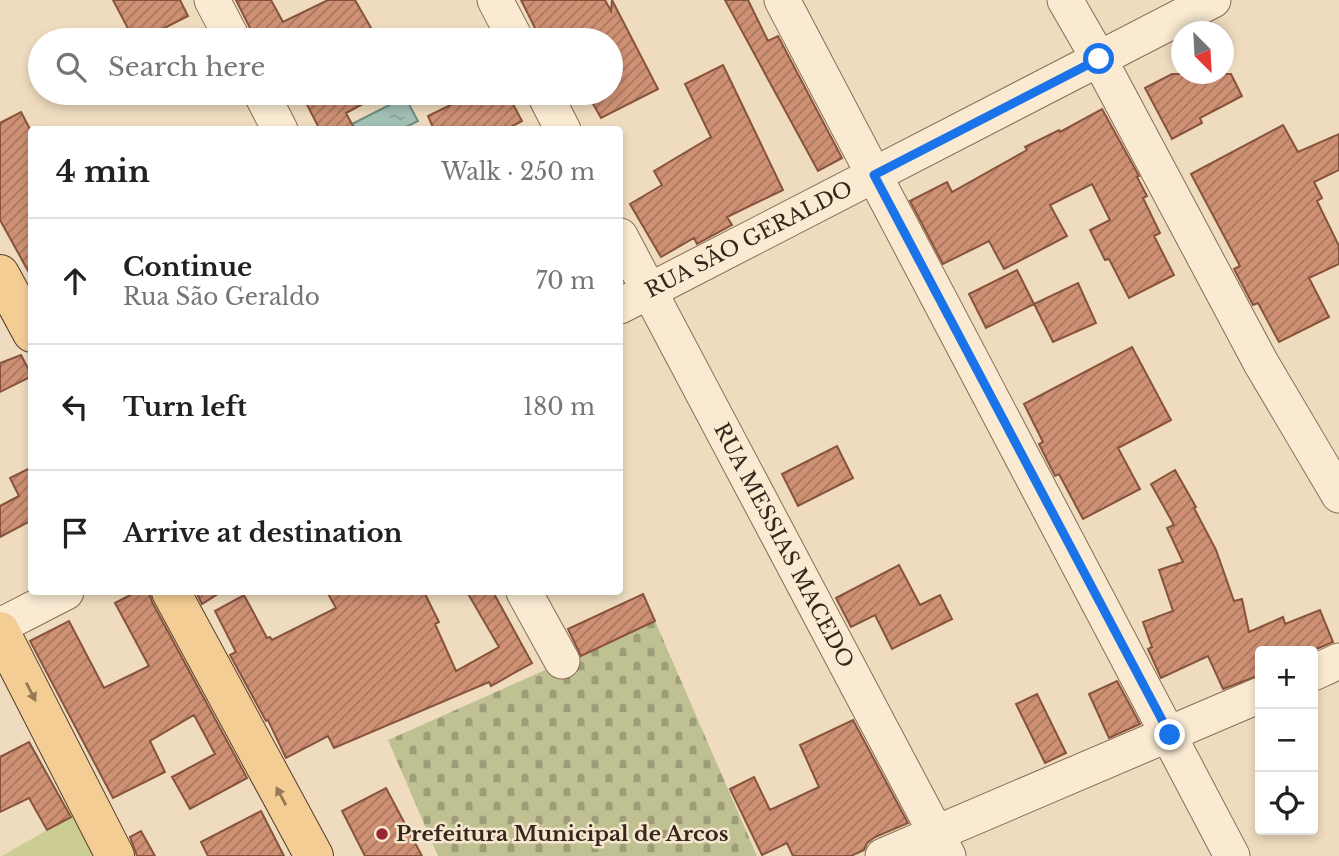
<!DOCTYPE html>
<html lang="en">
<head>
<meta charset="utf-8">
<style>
  body { margin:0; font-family:"Libre Baskerville",serif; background:#f6f6f6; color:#202124 }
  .controls { position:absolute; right:21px; bottom:21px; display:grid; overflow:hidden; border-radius:7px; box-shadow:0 4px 10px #0003 }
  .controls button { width:63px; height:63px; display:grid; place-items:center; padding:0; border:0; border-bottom:2px solid #e0e0e0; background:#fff; color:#202124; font:35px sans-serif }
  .compass { position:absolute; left:1171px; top:21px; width:63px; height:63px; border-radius:50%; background:#fff; box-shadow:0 4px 10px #0003; rotate:156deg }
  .stop { position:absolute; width:21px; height:21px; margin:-16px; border:5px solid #1a73e8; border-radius:50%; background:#fff }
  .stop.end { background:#1a73e8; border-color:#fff; box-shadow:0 2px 7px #0008 }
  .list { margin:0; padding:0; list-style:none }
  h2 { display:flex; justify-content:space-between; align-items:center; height:91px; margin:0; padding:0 28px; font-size:30px }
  h2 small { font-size:23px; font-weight:400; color:#757577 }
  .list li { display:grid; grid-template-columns:46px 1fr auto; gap:21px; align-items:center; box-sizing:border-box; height:126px; padding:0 28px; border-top:2px solid #e0e0e0 }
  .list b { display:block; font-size:26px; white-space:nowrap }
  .list p { margin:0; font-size:23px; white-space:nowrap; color:#757577 }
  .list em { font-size:23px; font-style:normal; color:#757577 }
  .icon { flex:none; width:38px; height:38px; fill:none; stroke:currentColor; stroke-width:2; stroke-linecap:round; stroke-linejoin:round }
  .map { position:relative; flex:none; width:1339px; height:856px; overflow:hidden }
  .search { position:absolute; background:#fff; box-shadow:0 4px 10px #0003; left:28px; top:28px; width:595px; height:77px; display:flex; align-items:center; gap:18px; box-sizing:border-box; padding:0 24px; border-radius:38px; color:#757577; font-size:26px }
  .panel { position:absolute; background:#fff; box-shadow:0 4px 10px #0003; left:28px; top:126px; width:595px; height:469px; border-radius:7px }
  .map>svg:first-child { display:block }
  .cemetery { fill:url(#cemetery-stones) }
  .park { fill:#cccd93 }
  .water { fill:url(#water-ripples); stroke:#698f82; stroke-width:2 }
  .building { fill:url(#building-hatch); stroke:#88533c; stroke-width:2 }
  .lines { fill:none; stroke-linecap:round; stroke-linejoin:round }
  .minor-casing { stroke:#886c57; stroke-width:37 }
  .major-casing { stroke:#553b2c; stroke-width:40 }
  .minor { stroke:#faead2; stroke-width:35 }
  .major { stroke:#f4cd95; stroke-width:38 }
  .oneway { fill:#967a58 }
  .route { stroke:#1a73e8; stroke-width:9 }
  .poi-dot { fill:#992531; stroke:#f6e7cf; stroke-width:2.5 }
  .labels { text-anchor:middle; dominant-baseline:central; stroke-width:5; stroke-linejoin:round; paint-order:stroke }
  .street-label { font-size:21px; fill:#37261c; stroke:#f6e7cf }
  .poi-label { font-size:21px; font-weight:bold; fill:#37261c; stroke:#f6e7cf; text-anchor:start }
</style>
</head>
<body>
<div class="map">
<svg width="1339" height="856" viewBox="0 0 1339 856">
  <defs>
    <pattern id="cemetery-stones" width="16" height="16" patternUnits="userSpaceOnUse" patternTransform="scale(1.75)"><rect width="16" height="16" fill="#c0c193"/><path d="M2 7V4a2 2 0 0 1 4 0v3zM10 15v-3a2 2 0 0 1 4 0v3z" fill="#9d9d77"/></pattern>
    <pattern id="water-ripples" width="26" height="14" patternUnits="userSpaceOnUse" patternTransform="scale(1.75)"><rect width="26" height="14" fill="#a2c1b5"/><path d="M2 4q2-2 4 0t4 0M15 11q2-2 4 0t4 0" fill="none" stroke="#859d92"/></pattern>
    <pattern id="building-hatch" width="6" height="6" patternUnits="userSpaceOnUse" patternTransform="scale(1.75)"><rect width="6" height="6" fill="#ce9174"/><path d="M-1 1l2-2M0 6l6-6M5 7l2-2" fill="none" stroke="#a8765e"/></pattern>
  </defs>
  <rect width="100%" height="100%" fill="#efdcbf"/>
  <path class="cemetery" d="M 655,621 L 757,856 L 438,856 L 388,740 Z"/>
  <path class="park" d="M 82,810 L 105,856 L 2,856 Z"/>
  <path class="water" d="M 405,97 L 418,121 L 402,129 L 355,129 L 352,124 Z"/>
  <path class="building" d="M 113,0 L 180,0 L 188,16 L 141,40 L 134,40 Z
    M 236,0 L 271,0 L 283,22 L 328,0 L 355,0 L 378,40 L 253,40 L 254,36 Z
    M 521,0 L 605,0 L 611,11 L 612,0 L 658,89 L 601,118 L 587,93 L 611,93 L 611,40 L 541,40 Z
    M 725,0 L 748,0 L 768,41 L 778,36 L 842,158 L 818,171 Z
    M 723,65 L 783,190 L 727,217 L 732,225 L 697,244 L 694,238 L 661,257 L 630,204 L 662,185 L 654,171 L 711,137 L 685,84 Z
    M 1172,74 L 1231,74 L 1242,96 L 1200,118 L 1202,123 L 1172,139 L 1145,88 Z
    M 301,93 L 383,93 L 346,113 L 355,130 L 320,130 Z
    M 475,93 L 507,93 L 522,121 L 505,130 L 434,130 L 428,116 Z
    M 1102,109 L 1139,176 L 1137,177 L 1147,196 L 1143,198 L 1160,233 L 1154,236 L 1174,275 L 1129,298 L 1109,259 L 1105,260 L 1090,230 L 1110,220 L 1092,184 L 1050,205 L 1067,236 L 1004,269 L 989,241 L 943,264 L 910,201 L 947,182 L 952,192 L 1027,150 L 1025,147 L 1059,130 L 1060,132 Z
    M 21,112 L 32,133 L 32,278 L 0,220 L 0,123 Z
    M 1283,125 L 1298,152 L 1339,134 L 1339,170 L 1314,182 L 1322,198 L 1317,201 L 1339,246 L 1339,264 L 1309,278 L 1329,317 L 1279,342 L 1258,303 L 1253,305 L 1234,269 L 1240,266 L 1191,174 Z
    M 1017,270 L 1034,304 L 986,328 L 969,294 Z
    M 1078,283 L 1096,323 L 1053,342 L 1034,304 Z
    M 1132,347 L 1171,420 L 1118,448 L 1140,489 L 1083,519 L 1059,474 L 1055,476 L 1039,444 L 1043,442 L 1024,404 Z
    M 21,355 L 32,376 L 0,392 L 0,363 Z
    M 837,446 L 853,478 L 798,506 L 782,474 Z
    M 32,467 L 32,525 L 30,521 L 0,537 L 0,506 L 19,496 L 10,478 Z
    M 1175,470 L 1196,507 L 1194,508 L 1216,550 L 1234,601 L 1242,599 L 1249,632 L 1283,617 L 1285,624 L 1320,610 L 1333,642 L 1312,651 L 1260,651 L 1260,675 L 1223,689 L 1208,656 L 1161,678 L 1148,649 L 1152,647 L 1143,622 L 1173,611 L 1159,570 L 1183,562 L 1167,528 L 1174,525 L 1151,484 Z
    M 899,565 L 920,605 L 940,595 L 952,619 L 892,649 L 875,615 L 851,627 L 836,598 Z
    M 136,592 L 149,592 L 152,602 L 247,778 L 190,809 L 172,777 L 215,754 L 194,715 L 150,741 L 165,772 L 113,798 L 30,641 L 69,621 L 104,688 L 149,666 L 115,603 Z
    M 196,592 L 221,592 L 202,604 Z
    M 327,592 L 424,592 L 439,622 L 435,624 L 456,671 L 499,647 L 467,592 L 493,592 L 532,663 L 491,686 L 489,682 L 334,748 L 328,736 L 286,758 L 268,720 L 266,721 L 230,655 L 236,652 L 215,611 L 244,595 L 267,638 L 270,637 L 272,640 L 336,608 Z
    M 643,594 L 655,621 L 581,656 L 568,629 Z
    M 1117,681 L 1140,724 L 1109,738 L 1089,694 Z
    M 1037,694 L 1066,753 L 1045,763 L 1016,704 Z
    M 853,720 L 908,823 L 875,837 L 867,843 L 864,850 L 851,856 L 793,856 L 787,843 L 762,855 L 730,789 L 754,777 L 770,810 L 819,787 L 800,745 Z
    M 29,742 L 71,817 L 47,830 L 29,798 L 0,812 L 0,757 Z
    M 386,788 L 422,856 L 365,856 L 342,811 Z
    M 261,811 L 284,856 L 208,856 L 201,842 Z
    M 141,831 L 155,856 L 137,856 L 130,837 Z"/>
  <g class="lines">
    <g class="minor-casing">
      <g id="minor">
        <path d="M 212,0 L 233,40"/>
        <path d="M 495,0 L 516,40"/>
        <path d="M 782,0 L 1232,856"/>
        <path d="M 1065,0 L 1099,59 L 1261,363 L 1339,495"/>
        <path d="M 261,93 L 280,130"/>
        <path d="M 544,93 L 563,130"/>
        <path id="s1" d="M 620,236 L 948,856"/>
        <path id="s2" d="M 620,306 L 1213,0"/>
        <path d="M 524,592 L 562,661"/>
        <path d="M 0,626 L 66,592"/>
        <path d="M 1313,673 L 1339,661"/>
        <path d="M 883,856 L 1260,695"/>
      </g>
    </g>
    <g class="major-casing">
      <path id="major" d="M 0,274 L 32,333
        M 171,592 L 314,856
        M 0,631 L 115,856"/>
    </g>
    <use href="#minor" class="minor"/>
    <use href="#major" class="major"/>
  </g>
  <defs><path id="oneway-solid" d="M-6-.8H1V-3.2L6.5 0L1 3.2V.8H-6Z" transform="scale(1.75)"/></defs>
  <g class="oneway">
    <use href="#oneway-solid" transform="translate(31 692) rotate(63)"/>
    <use href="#oneway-solid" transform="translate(281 796) rotate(-118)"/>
  </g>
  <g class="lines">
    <path class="route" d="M 1099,59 L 874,175 L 1170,735"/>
  </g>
  <circle class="poi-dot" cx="382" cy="834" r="7"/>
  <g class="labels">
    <g class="street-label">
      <text stroke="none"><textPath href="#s2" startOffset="145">RUA SÃO GERALDO</textPath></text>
      <text stroke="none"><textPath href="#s1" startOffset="350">RUA MESSIAS MACEDO</textPath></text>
    </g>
    <g class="poi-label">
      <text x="396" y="834">Prefeitura Municipal de Arcos</text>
    </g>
  </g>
</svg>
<div class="controls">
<button>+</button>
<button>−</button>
<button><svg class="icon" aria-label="locate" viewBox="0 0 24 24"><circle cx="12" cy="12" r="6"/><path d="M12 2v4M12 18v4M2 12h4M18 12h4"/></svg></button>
</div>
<svg class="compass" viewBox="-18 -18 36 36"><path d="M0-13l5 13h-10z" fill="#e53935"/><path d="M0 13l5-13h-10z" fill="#757577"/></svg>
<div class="stop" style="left:1099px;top:59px"></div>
<div class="stop end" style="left:1170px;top:735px"></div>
<div class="search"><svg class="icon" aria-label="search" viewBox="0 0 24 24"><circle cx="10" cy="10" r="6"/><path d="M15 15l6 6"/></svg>Search here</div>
<section class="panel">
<h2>4 min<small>Walk · 250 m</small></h2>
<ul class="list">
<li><svg class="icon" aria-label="ahead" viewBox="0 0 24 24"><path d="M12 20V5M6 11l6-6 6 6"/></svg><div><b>Continue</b><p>Rua São Geraldo</p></div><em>70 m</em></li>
<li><svg class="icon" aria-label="left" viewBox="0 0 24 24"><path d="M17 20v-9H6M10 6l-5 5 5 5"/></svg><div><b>Turn left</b></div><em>180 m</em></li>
<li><svg class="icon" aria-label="arrive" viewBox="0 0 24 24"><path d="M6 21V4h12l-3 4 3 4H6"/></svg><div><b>Arrive at destination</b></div></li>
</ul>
</section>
</div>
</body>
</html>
